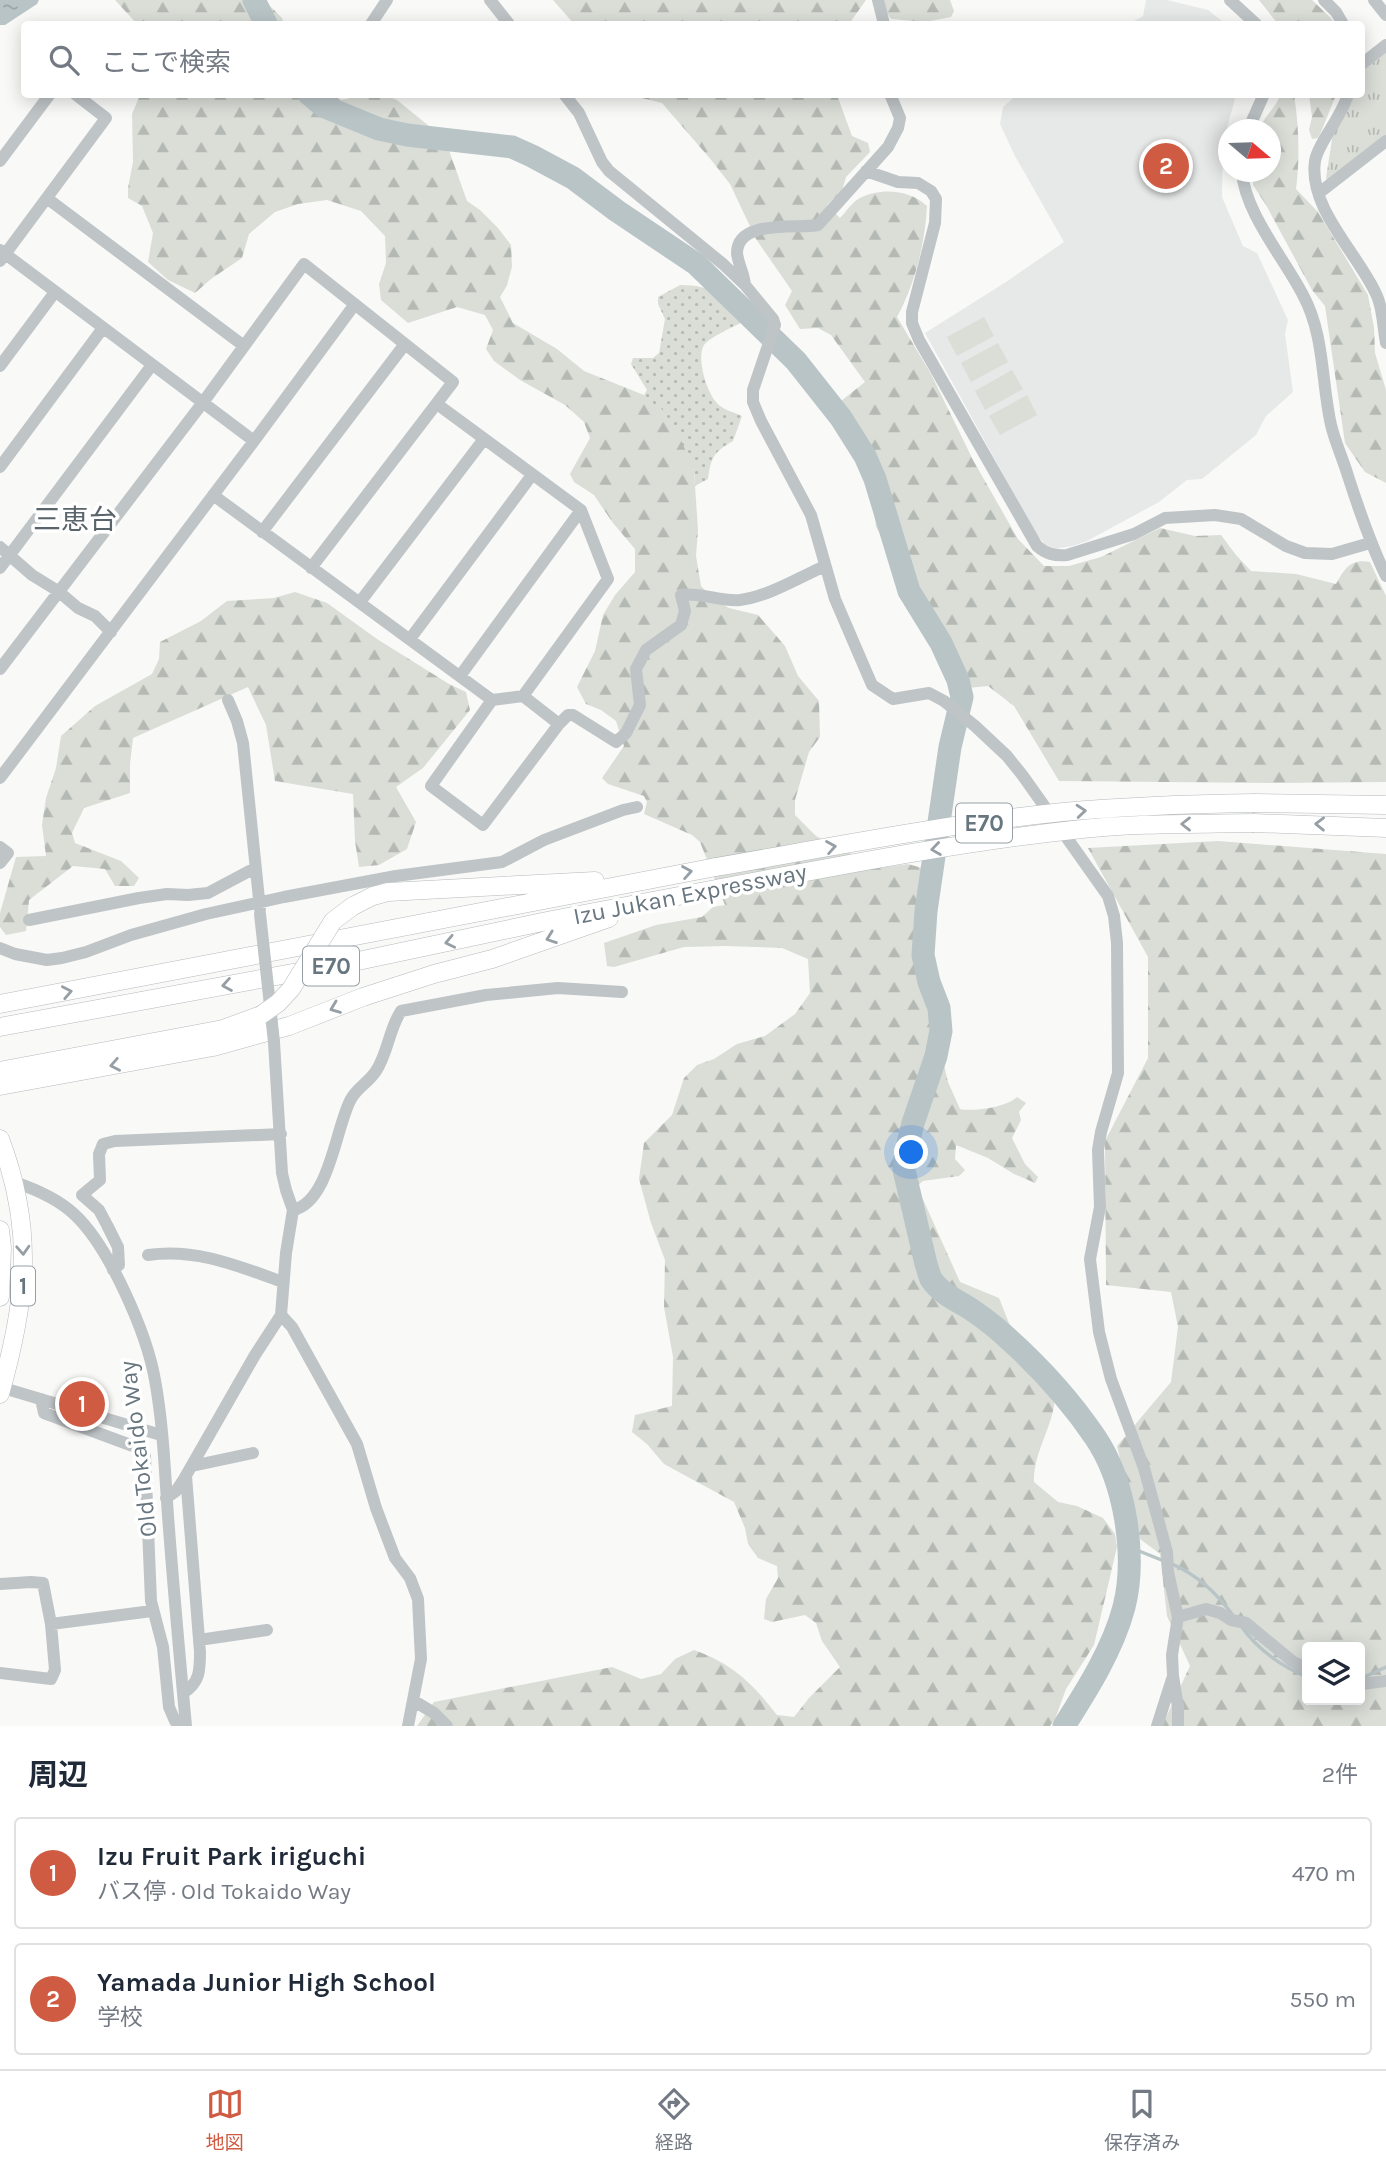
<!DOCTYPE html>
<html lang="ja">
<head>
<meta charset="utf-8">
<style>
  body { margin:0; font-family:Karla,"Noto Sans JP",sans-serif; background:#f6f6f7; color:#1f2937 }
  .controls { position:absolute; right:21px; bottom:21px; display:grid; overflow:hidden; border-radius:7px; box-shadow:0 4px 18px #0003 }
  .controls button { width:63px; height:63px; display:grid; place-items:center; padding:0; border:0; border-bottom:2px solid #e0e1e3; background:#fff; color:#1f2937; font:35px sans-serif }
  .compass { position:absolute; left:1218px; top:119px; width:63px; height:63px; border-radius:50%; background:#fff; box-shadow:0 4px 18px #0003; rotate:109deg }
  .you { position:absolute; left:912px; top:1153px; width:24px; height:24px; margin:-18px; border:5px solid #fff; border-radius:50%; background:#1a73e8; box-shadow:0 0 0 10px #1a73e833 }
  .badge { display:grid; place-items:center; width:46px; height:46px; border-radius:50%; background:#cf5b42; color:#fff; font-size:23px; font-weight:700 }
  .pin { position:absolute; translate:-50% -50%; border:4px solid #fff; box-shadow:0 2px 7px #0006 }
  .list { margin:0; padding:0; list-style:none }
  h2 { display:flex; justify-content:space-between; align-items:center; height:91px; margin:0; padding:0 28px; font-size:30px }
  h2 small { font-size:23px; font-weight:400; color:#747a83 }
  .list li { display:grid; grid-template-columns:46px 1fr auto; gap:21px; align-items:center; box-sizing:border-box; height:112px; margin:0 14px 14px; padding:0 14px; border:2px solid #e0e1e3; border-radius:7px }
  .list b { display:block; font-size:26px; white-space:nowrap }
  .list p { margin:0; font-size:23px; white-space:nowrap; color:#747a83 }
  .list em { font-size:23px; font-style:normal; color:#747a83 }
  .icon { flex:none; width:38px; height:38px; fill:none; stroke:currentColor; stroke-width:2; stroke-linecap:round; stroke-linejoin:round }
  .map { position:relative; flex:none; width:1386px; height:1726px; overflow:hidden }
  .search { position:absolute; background:#fff; box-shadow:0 4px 18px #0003; left:21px; right:21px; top:21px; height:77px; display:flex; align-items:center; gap:18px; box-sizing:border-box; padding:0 24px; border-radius:7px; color:#747a83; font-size:26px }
  .sheet { height:343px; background:#fff }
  nav { display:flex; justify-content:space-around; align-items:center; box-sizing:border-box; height:98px; border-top:2px solid #e0e1e3; background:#fff; font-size:19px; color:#747a83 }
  nav a { display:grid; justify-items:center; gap:4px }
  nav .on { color:#cf5b42 }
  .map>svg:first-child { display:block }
  .built { fill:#e7e8e8 }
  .grass { fill:url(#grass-dots) }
  .forest { fill:url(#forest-firs); fill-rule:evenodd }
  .park { fill:url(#park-tufts) }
  .pitch { fill:#daded7 }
  .water { fill:url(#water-ripples) }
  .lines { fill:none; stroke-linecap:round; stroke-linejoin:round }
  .stream { stroke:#b9c4c7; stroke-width:3.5 }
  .river { stroke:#b9c4c7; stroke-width:23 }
  .highway-casing { stroke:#b5b9bc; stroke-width:19 }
  .minor { stroke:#bfc4c7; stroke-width:12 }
  .highway { stroke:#fff; stroke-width:18 }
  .highway-bridge-casing { stroke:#b5b9bc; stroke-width:19; stroke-linecap:butt }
  .minor-bridge { stroke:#bfc4c7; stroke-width:12 }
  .highway-bridge { stroke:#fff; stroke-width:18 }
  .oneway { stroke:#959fa5 }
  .labels { text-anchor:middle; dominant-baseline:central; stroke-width:7; stroke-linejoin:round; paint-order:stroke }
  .shield { fill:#fff; stroke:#959fa5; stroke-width:2 }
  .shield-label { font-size:23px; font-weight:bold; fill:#67767f }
  .street-label { font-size:24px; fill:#67767f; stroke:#fff }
  .quarter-label { font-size:28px; fill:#59646b; stroke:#fff }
</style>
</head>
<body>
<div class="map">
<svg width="1386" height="1726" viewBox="0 0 1386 1726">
  <defs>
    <pattern id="grass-dots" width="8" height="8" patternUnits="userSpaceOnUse" patternTransform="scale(1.75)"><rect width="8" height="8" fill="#daded7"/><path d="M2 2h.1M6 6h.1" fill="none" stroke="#b5b9b4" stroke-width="1.8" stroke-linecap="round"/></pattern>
    <pattern id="forest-firs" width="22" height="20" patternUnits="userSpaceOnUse" patternTransform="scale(1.75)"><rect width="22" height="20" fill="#daded7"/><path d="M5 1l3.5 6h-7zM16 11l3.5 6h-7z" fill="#b5b9b4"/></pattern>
    <pattern id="park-tufts" width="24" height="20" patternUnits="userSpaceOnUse" patternTransform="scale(1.75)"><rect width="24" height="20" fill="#daded7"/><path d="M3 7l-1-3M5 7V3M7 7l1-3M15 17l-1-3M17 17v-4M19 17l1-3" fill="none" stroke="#b5b9b4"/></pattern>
    <pattern id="water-ripples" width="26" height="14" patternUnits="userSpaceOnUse" patternTransform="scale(1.75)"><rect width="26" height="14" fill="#b9c4c7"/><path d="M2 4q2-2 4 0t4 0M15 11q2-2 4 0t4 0" fill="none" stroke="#9aa4a7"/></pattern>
  </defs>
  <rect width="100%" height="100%" fill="#f9f9f8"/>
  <path class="built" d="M 1146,0 L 1167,0 L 1208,10 L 1226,24 L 1129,24 L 1143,16 Z
    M 1017,95 L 1236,95 L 1223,143 L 1222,197 L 1243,246 L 1257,253 L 1288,320 L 1285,334 L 1293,392 L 1266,416 L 1256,435 L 1202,479 L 1187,480 L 1159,502 L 1087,541 L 1073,546 L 1053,549 L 1046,546 L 1035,532 L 925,333 L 1006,282 L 1064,242 L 1015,156 L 1000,124 L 1003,107 Z"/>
  <path class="grass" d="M 680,285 C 716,285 719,297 743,322 C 733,327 710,337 704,345 C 696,358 707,393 717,403 C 723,410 734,412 742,416 L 733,441 C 714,452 711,457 708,479 L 695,486 L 694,471 L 644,395 L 647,390 L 631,364 L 633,358 L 653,358 L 659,353 L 665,319 L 658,304 L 658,297 Z"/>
  <path class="forest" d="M 115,0 L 264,0 L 282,18 L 284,24 L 137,24 Z
    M 553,0 L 866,0 L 849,24 L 574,24 Z
    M 884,0 L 950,0 L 954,11 L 951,17 L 925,22 L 891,19 L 885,11 Z
    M 1259,0 L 1312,0 L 1331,18 L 1334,24 L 1278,24 Z
    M 330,94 L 341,100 L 351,98 L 354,95 L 383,94 L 397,100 L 445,139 L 467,201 L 480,210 L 498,228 L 511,245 L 512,267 L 507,285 L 500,297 L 513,323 L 557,349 L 584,371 L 644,395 L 651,404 L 659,405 L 679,435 L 694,471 L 698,530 L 696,556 L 701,586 L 715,600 L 729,608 L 758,615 L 785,646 L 798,676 L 819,701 L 820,737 L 809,752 L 795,800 L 795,815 L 816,836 L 879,868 L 908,864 L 922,868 L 921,882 L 918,897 L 923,926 L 929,1001 L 948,1082 L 960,1109 C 974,1112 1007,1107 1017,1097 L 1026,1103 L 1019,1112 L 1021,1120 L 1012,1138 L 1025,1164 L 1038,1177 L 1035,1183 L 1014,1174 L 988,1158 L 956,1145 L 955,1159 L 965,1170 L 959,1176 L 923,1181 L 917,1186 L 960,1282 L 999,1298 L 1025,1363 L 1055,1398 C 1053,1427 1033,1453 1034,1482 L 1058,1502 L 1077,1506 L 1103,1518 L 1115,1534 L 1117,1547 L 1094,1645 L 1066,1689 L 1055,1719 L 1050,1726 L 417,1726 L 434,1702 L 612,1667 L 641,1679 L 661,1674 L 675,1659 L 694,1650 C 733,1664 752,1683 777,1715 L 794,1717 L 809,1698 L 840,1667 L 822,1641 L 816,1623 L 805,1615 L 772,1622 L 764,1619 L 766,1599 L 778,1578 L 777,1566 L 758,1558 L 748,1544 L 745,1528 L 734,1502 L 664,1464 L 647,1444 L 632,1432 L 635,1415 L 672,1406 L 673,1357 L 664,1307 L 665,1260 L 651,1223 L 639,1179 L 644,1143 L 672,1115 L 684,1078 L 697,1065 L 714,1059 L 737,1044 L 765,1036 L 795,1014 L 810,993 L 808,959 L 782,948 L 726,946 L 684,947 L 614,967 L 607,966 L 604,943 L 656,925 L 702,917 L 713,907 L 725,905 L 700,842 L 692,835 L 644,814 L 647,802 L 644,796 L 608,784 L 602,778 L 624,746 L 616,721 L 601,710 L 586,704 L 577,687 L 595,651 L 603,615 L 615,595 L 635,572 L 635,549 L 613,523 L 594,495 L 574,482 L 570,474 L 590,438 L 584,422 L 565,405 L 520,380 L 494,361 L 486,349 L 493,330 L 485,315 L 457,307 L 408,323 L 381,300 L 379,284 L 386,263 L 385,236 L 361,211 L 327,200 L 298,204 L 275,212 L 249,234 L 242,258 L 211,279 L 195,293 L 168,280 L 148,262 L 153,233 L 142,206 L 128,198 L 128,188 L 133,162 L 132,114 L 140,95 Z
    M 634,95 L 837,95 L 852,136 L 868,143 L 870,152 L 846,177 L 842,191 L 827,205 L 840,218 C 846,212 852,202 860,198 C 881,187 911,190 927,206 C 925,244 915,284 897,317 L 931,374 L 973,460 L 1018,539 L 1044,566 L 1069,566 L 1101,557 L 1160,528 L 1195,536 L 1221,535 L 1236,555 L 1251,571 L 1296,574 L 1336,584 C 1344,569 1351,558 1370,562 L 1386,596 L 1386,782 L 1274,783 L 1059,781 L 1014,706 L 988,686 L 968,688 L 948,647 L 876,527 L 868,456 L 836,405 L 865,382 L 831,335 L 818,328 L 800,329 L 785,305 L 792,291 L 756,239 L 730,184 L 712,161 L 662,103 L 642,98 Z
    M 1280,95 L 1294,95 C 1299,126 1300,158 1296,189 L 1318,212 L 1368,295 L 1374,328 L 1375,353 L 1386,390 L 1386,483 L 1365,472 L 1345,443 L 1325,306 L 1312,290 L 1266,205 L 1253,185 L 1254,172 L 1270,172 L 1270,130 L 1260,129 C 1264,116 1276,108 1280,95 Z
    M 1309,95 L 1336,95 L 1321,132 L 1318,138 L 1312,139 L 1309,130 L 1312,117 Z
    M 295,592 L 327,603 L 377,639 L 449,684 L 466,692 L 470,710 L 423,768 L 396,787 L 416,822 L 407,849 L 379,865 L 359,867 L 355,841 L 353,794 L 275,781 L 266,725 L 248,687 L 133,738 L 130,764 L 130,793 L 84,808 L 72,833 L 75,843 L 121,861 L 139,878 L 134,886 L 115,886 L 105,869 L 73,866 L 29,900 L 26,931 L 6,935 L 0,927 L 0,913 L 16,857 L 46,856 L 42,825 L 46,798 L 56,768 L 61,736 L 95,706 L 152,674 L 159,659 L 160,642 L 201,621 L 227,601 L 274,598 Z
    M 1218,841 L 1386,854 L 1386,1726 L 1162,1726 L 1190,1666 L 1167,1616 L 1160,1554 L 1140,1539 L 1117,1446 L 1171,1382 L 1178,1327 L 1171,1292 L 1106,1285 L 1105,1141 L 1148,1058 L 1148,957 L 1088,848 ZM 1307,1647 L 1360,1647 L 1360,1700 L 1307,1700 Z"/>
  <path class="park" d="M 1386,52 L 1386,135 L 1328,181 L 1326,178 L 1333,133 L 1354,95 L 1362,94 L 1362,72 Z"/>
  <path class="pitch" d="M 984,317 L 994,336 L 957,356 L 947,337 Z
    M 998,343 L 1008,362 L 971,382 L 961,363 Z
    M 1012,370 L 1023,389 L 985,410 L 975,391 Z
    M 1027,395 L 1037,415 L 1000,435 L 989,416 Z"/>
  <path class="water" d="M 0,0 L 39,0 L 37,4 L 5,25 L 0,25 Z"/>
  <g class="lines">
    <path class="stream" d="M 1129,1547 L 1164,1561
      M 1172,1564 C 1197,1575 1218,1594 1234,1617
      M 1241,1626 C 1258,1650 1281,1666 1307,1677
      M 1362,1678 L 1386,1667"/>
    <path class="river" d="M 254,0 L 266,24
      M 309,94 L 323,106 L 379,129 L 407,135 L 512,147 L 532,156 L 573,178 L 617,211 L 696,264 L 796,361 L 841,418 L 865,456 L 875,479 L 909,591 L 941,643 L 958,680 L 962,697 L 950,747 L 926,911 L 923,955 L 929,982 L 939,1008 L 941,1031 L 936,1056 L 913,1123 L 906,1152 L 904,1170 L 926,1264 C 928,1269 929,1275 931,1279 C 940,1293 956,1300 969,1308 C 981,1316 992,1324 1003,1334 C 1037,1364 1070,1400 1095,1437 C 1125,1481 1137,1555 1124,1607 C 1113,1649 1087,1690 1064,1726"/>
    <g class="highway-casing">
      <path id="highway" d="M 1255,803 L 1386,805
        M 1254,823 L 1386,828
        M 353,906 L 373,896 L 388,892 L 595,881
        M 0,1004 L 716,867
        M 0,1027 L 358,961 L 552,920 L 721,888
        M 0,1071 L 223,1029 L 261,1015
        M 0,1086 L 213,1047 L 289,1026 L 363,997 L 434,974 L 492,959 L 609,918
        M 0,1139 C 35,1231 26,1302 0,1394
        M 0,1230 L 2,1248 L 0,1297"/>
    </g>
    <path class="minor" d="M 490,0 L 509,24
      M 878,0 L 884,24
      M 1230,0 L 1256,24
      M 1324,0 L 1336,12 L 1343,24
      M 1374,0 L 1386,15
      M 371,24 L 387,0
      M 1362,64 L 1386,45
      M 564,94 L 579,113 L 602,162 L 609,171 L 723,264 L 745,285 L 773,319 L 775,325 L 753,390 L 753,402 L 761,421 L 811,515 L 835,599 L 872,685 L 893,699 L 929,693 L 944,701 L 975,726 L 1007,756 L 1023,776 L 1108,896 L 1114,916 L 1117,943 L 1118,1073 L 1101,1132 L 1098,1150 L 1100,1207 L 1090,1259 L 1099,1332 L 1111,1379 L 1144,1468 L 1167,1552 L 1168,1572 L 1178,1617 L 1172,1655 L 1173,1676 L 1178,1707 L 1178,1726
      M 1348,94 C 1342,117 1318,143 1315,161 C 1308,209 1359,254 1377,296 C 1383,309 1383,328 1386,343
      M 1248,130 L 1264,94
      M 0,161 L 50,94
      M 866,171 L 898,182 L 918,183 L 931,191 L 936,199 L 935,223 L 912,312 L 912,323 L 919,340 L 1037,546 C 1046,554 1054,556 1067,555 L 1134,534 L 1165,518 L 1215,515 L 1241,519 L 1286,546 L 1305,553 L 1332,554 L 1370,543
      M 1242,172 C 1245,213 1284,258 1303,295 C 1325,336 1321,381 1331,425 C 1335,442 1343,459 1348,476 C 1359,510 1370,543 1386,576
      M 1319,193 L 1386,141
      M 48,199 L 244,346
      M 0,250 L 254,441 L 0,778
      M 0,261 L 106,118 L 75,94
      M 745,285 C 744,273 738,264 737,253 C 737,219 797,229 818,225 L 888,147 L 898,128 L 900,118 L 890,94
      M 0,366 L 55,292
      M 254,441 L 355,304
      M 0,467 L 103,328
      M 213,495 L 492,700 L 523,696 L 608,579 L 581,510 L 437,404
      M 262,532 L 405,344
      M 0,547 L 32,575 L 58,591 L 78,608 L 95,616 L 111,632
      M 0,568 L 152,365
      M 360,602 L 484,439
      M 410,639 L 532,475
      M 0,669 L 204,401 L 304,264 L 453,382 L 311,568
      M 460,676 L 581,510
      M 228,700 L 237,721 L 243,743 L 260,909
      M 492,700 L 431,786 L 483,825 L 559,724 L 523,696
      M 559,724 L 568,715 L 573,715 L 616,742 L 626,733 L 640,705 L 636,669 L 646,650 L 681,625 L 685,611 L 681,595 C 701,592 721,602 740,600 C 767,597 800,577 825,566
      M 0,847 L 8,853 L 0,863
      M 29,920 L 139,898 L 167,894 L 188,895 L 208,893 L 255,868
      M 0,948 L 15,954 L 47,960 L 62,958 L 86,952 L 131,935 L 206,914 L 284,897 L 396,876 L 502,862 L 544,840 L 623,810 L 637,807
      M 14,1182 C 35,1189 58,1199 74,1214 C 109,1246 147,1334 155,1380 C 164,1429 165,1480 169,1529 C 174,1595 180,1660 186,1726
      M 293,1210 C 330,1202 336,1125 351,1099 C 357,1088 369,1082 376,1071 C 388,1053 389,1029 401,1011 L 486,995 L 558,988 L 622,992
      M 148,1255 C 196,1248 238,1266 283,1282
      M 113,1270 L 119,1265 L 118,1247 L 107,1225 L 99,1210 L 82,1195 L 100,1180 L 99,1154 L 103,1144 L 115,1141 L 281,1134
      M 281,1315 L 292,1327 L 357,1444 L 376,1508 L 395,1558 L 410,1578 L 418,1599 L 421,1659 L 408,1726
      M 0,1387 L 161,1435
      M 41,1399 L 44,1413 L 133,1446 L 142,1450 L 145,1456 L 151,1601 L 163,1647 L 169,1707 L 175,1721 L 180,1726
      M 192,1466 L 253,1453
      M 166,1498 L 176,1491 L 184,1479 L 255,1355 L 281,1315 L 286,1253 L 293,1210 L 286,1190 L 282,1173 L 274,1042
      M 0,1584 L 31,1582 L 43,1583 L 51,1624 L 55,1670 L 51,1679 L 0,1673
      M 1178,1617 L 1206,1609 L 1220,1613 L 1231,1620 L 1246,1623 L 1292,1661 L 1307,1669
      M 51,1624 L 152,1611
      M 199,1640 L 267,1630
      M 1360,1682 L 1362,1684 L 1386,1681
      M 183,1693 C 200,1683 200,1670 200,1652 L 186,1476
      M 414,1701 L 434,1713 L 447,1726
      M 1157,1726 L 1172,1679"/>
    <use href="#highway" class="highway"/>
    <g class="highway-bridge-casing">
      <path id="highway-bridge" d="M 716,867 C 831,847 947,824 1063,812 C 1127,806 1191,804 1255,803
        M 721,888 C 838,866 955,843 1073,830 C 1134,823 1194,824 1254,823
        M 261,1015 L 278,1003 L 291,989 L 333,921 L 353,906"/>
    </g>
    <path class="minor-bridge" d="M 260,914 L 274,1042"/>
    <use href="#highway-bridge" class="highway-bridge"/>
  </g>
  <defs><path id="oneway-chevron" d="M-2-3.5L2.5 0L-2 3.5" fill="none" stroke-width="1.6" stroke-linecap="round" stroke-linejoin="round" transform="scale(1.75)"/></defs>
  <g class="oneway">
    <use href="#oneway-chevron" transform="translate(1081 811) rotate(-5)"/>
    <use href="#oneway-chevron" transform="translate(1186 824) rotate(180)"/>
    <use href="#oneway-chevron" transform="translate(1320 824) rotate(-179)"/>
    <use href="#oneway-chevron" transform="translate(831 847) rotate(-10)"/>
    <use href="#oneway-chevron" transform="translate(936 849) rotate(172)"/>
    <use href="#oneway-chevron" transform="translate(687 872) rotate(-10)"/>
    <use href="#oneway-chevron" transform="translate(551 938) rotate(160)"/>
    <use href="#oneway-chevron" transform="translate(450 942) rotate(168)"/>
    <use href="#oneway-chevron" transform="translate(227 985) rotate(170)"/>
    <use href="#oneway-chevron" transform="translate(67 992) rotate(-11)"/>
    <use href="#oneway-chevron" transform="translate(335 1008) rotate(159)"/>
    <use href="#oneway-chevron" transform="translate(115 1065) rotate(169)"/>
    <use href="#oneway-chevron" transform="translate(23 1250) rotate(87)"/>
  </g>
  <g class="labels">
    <g class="shield">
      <rect x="956" y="803.5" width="56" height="39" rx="5"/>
      <rect x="303" y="946.5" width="56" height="39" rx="5"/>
      <rect x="11" y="1266.5" width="24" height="39" rx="5"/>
    </g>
    <g class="shield-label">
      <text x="984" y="823">E70</text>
      <text x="331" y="966">E70</text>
      <text x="23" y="1286">1</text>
    </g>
    <g class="street-label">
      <text transform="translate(690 894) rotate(-11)">Izu Jukan Expressway</text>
      <text transform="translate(138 1449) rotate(-97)">Old Tokaido Way</text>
    </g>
    <g class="quarter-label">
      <text x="75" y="519">三恵台</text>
    </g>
  </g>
</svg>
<div class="controls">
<button><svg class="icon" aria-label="layers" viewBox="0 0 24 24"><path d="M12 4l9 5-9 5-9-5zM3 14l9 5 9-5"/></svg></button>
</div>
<svg class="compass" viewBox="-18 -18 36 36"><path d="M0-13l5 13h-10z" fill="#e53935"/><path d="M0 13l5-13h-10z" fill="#747a83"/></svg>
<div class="you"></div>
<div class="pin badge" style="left:82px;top:1404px">1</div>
<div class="pin badge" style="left:1166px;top:166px">2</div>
<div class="search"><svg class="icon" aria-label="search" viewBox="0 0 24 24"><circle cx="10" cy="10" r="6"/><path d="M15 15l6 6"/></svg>ここで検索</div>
</div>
<section class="sheet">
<h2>周辺<small>2件</small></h2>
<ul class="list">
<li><span class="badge">1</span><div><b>Izu Fruit Park iriguchi</b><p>バス停 · Old Tokaido Way</p></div><em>470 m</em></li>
<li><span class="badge">2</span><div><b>Yamada Junior High School</b><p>学校</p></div><em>550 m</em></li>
</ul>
</section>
<nav>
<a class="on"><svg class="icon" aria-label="map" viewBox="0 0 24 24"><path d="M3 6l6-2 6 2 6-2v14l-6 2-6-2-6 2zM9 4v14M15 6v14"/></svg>地図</a>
<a><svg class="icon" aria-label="directions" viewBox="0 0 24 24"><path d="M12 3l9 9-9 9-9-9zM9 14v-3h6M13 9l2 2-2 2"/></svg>経路</a>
<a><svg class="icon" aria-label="saved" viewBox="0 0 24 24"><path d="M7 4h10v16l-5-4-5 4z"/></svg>保存済み</a>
</nav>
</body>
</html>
